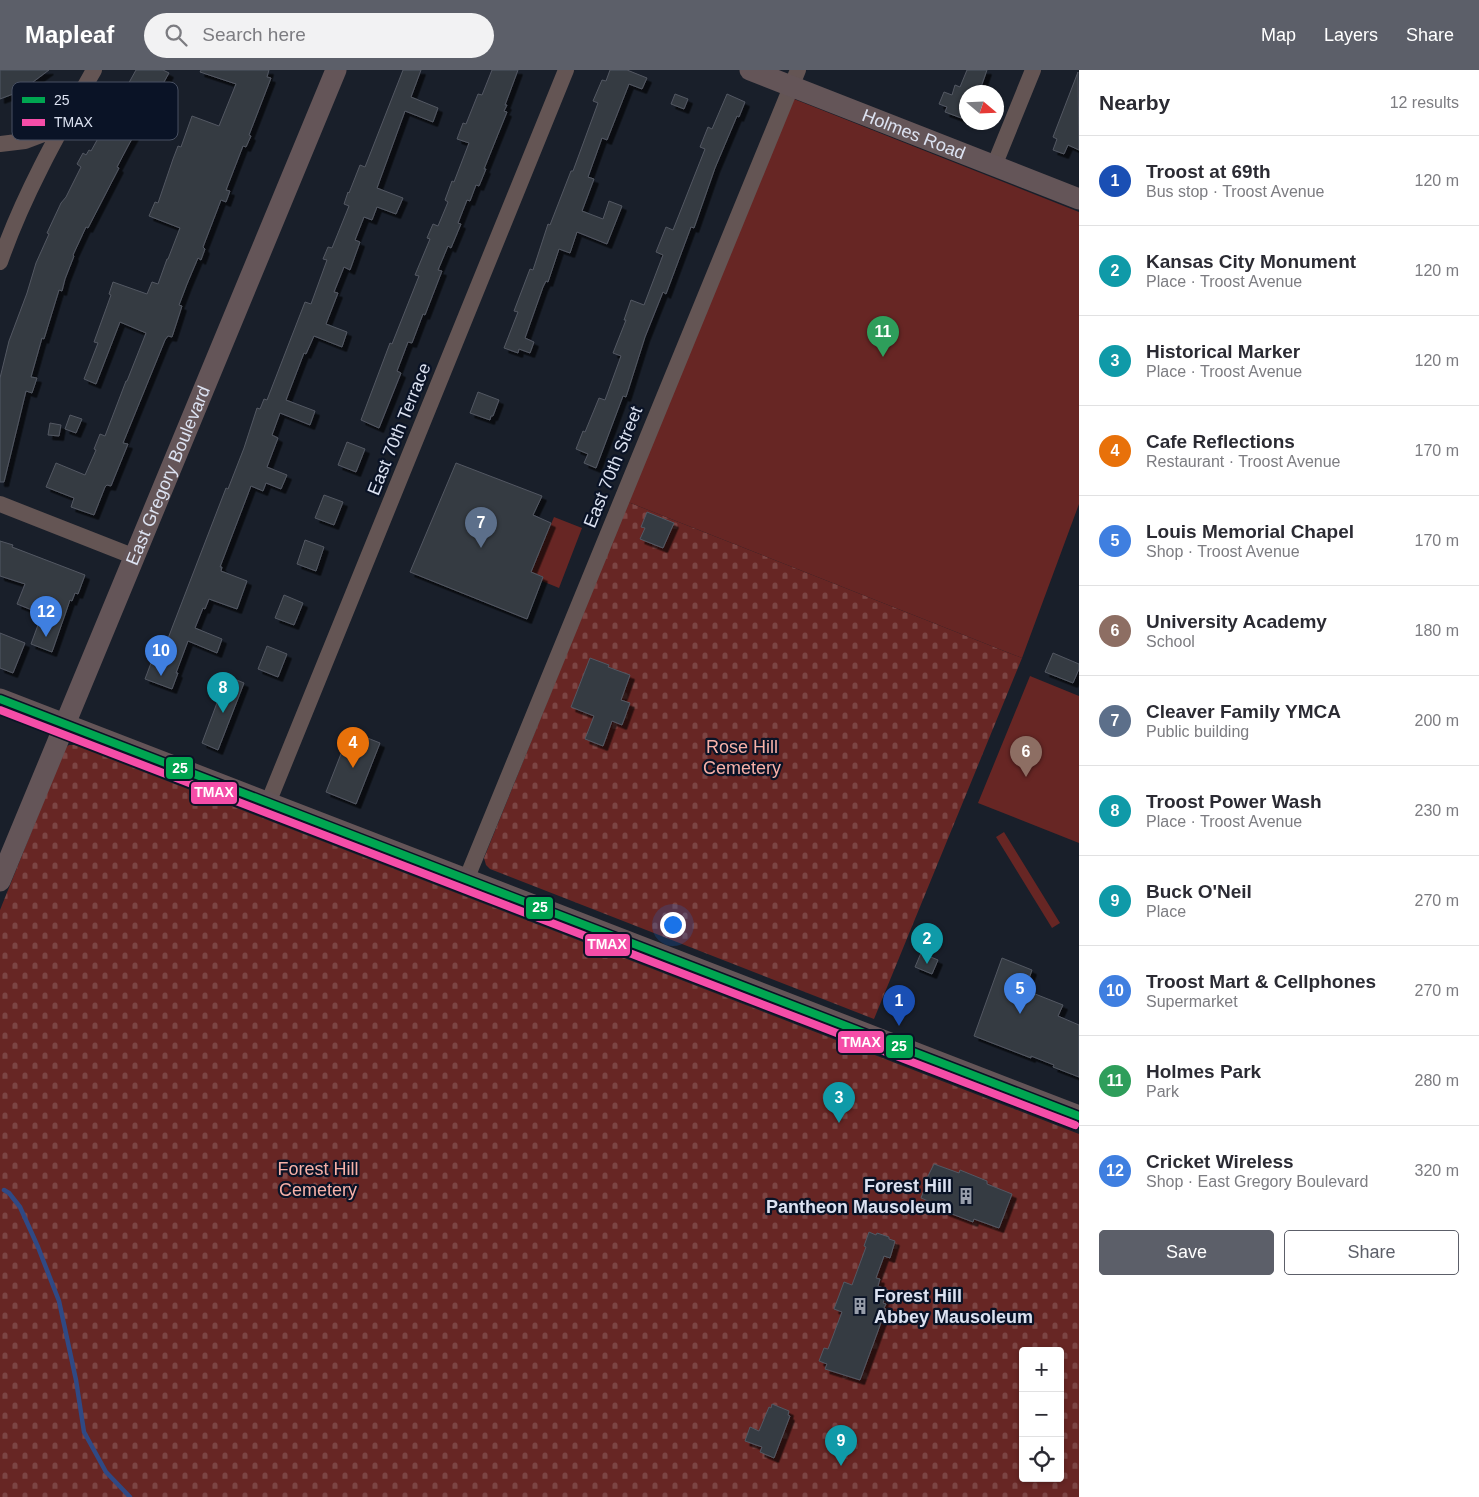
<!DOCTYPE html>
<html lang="en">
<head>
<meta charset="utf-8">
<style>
  body { margin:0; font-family:Helvetica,sans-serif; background:#f2f2f3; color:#2b2b33 }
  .controls { position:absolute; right:15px; bottom:15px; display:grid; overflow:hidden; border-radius:5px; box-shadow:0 1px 4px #0004 }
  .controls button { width:45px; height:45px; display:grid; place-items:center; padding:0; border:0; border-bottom:1px solid #e1e1e2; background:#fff; color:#2b2b33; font:25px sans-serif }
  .compass { position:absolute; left:959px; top:15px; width:45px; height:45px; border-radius:50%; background:#fff; box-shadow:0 1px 4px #0004; rotate:109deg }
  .you { position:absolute; left:672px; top:854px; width:18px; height:18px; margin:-12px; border:4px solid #fff; border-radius:50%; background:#1a73e8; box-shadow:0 0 0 8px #1a73e833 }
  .badge { display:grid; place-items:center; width:32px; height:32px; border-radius:50%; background:#5c5f69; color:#fff; font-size:16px; font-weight:700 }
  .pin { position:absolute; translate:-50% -41px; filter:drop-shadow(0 1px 2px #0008) }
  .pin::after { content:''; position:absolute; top:26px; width:18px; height:15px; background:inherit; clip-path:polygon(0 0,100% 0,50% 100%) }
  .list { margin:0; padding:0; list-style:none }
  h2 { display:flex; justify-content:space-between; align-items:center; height:65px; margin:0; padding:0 20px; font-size:21px }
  h2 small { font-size:16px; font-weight:400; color:#7c7c81 }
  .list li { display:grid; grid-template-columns:32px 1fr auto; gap:15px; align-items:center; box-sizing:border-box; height:90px; padding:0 20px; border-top:1px solid #e1e1e2 }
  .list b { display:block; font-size:19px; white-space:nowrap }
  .list p { margin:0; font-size:16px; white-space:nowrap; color:#7c7c81 }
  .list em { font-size:16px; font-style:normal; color:#7c7c81 }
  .actions { display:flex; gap:10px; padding:15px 20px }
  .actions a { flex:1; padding:11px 0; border:1px solid #5c5f69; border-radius:5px; text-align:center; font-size:18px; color:#5c5f69 }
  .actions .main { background:#5c5f69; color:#fff }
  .icon { flex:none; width:28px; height:28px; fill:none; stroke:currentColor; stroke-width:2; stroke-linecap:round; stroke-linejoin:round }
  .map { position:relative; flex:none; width:1079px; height:1427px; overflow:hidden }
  header { display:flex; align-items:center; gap:30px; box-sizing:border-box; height:70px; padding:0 25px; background:#5c5f69; color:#fff }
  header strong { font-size:24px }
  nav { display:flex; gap:28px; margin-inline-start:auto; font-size:18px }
  .search { width:350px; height:45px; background:#f2f2f3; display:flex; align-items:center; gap:12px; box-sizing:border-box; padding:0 18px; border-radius:28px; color:#7c7c81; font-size:19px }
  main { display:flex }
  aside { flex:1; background:#fff }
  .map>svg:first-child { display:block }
  .cemetery { fill:url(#cemetery-stones); fill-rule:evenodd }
  .park { fill:#672624 }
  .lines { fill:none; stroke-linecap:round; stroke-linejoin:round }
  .stream { stroke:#304984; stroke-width:4.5 }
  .building { fill:#353a43; stroke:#535862; filter:url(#shadow) }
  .minor { stroke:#645554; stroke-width:16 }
  .major { stroke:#645558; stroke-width:21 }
  .bus-1-casing { stroke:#0a1326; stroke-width:11 }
  .bus-2-casing { stroke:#0a1326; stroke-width:11 }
  .bus-1 { stroke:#00a651; stroke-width:8 }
  .bus-2 { stroke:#f54da8; stroke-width:8 }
  .labels { text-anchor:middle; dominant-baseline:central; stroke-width:4.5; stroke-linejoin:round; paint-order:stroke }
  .street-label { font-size:18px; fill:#dce2f1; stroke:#0a1326 }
  .park-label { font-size:18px; fill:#f7b1a8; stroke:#0a1326 }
  .poi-label { font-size:18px; font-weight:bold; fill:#dce2f1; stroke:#0a1326; text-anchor:end }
  .key { fill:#0a1326; stroke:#495163; stroke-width:1 }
  .key-label { font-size:14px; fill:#dce2f1 }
  .line-badge { stroke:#0a1326; stroke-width:2 }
  .badge-label { font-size:14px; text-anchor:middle; font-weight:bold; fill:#fff }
</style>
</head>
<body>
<header>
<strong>Mapleaf</strong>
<div class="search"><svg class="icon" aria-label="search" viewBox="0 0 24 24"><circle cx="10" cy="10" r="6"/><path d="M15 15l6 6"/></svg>Search here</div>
<nav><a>Map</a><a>Layers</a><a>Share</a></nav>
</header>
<main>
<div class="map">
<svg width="1079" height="1427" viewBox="0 0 1079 1427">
  <defs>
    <pattern id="cemetery-stones" width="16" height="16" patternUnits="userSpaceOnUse" patternTransform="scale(1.25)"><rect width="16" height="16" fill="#672624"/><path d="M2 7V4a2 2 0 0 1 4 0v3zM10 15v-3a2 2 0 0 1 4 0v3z" fill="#7c4544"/></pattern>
    <filter id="shadow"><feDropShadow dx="4.5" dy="4.5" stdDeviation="0" flood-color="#0009"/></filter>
  </defs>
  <rect width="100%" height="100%" fill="#191f2a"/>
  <path class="cemetery" d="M 628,432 L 1022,588 L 874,949 L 490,799 L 486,795 L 484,788 Z
    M 69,675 L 74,675 L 1079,1064 L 1079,1427 L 0,1427 L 0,840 L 65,678 ZM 1023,1281 L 1060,1281 L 1060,1408 L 1023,1408 Z"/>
  <path class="park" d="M 794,29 L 1079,142 L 1079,434 L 1022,588 L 628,432 Z
    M 554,447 L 582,458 L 559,518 L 542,511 L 543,507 L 531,502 Z
    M 1030,606 L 1079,626 L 1079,773 L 978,733 Z
    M 1004,762 L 1060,853 L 1052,858 L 996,767 Z"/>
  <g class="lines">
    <path class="stream" d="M 4,1120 L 9,1123 L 20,1137 L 38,1177 L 59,1231 L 76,1310 L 84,1362 L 106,1402 L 130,1427"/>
  </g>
  <path class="building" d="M 0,0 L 49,0 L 21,21 L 0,29 Z
    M 136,0 L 163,0 L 169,3 L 128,76 L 117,97 L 119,98 L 88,158 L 86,157 L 73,185 L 74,186 L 65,209 L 62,221 L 59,220 L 44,269 L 42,268 L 31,307 L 37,308 L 32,323 L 26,321 L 4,412 L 0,412 L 0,308 L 9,271 L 27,223 L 36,193 L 49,164 L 47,163 L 61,133 L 66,127 L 81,97 L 77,94 L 83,83 L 86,85 L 89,80 L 91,81 Z
    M 201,0 L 269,0 L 267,7 L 271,8 L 249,65 L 251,66 L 246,77 L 243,76 L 226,120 L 230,121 L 226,132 L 221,130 L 203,177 L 205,179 L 201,190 L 198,188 L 187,214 L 179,235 L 182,236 L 172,267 L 168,266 L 165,270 L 123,373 L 128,374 L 115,406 L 111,416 L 107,415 L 105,417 L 94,445 L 71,437 L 74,428 L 46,417 L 56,393 L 85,405 L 96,380 L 94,379 L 100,364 L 105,366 L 126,311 L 127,311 L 146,263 L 120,252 L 96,314 L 84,309 L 98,273 L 94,272 L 111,225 L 109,224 L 113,212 L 147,224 L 152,212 L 158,214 L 167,189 L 168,189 L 180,158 L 149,146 L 155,132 L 158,133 L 173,89 L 178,76 L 181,77 L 192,46 L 219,56 L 236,14 L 200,2 Z
    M 403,0 L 421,0 L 411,27 L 438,38 L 433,52 L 405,41 L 377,118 L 403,128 L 396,144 L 377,137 L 372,150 L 364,147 L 355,170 L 360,172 L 350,200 L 344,197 L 334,222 L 338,223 L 326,254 L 347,262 L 342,277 L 314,266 L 306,284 L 304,283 L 286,330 L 315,341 L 310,355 L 280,343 L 272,365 L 278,368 L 267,397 L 287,405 L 281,419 L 266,413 L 263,421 L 251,416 L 220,497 L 222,497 L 221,501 L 247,511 L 237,539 L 209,529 L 205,539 L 203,538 L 195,558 L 222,569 L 217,583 L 188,571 L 176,603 L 178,603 L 172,619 L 145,609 L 151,593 L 156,595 L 165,571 L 167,571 L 226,418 L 228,419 L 244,378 L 257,338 L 260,339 L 264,329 L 267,330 L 305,232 L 311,234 L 327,190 L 323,189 L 328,177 L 332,178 L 349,136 L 344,134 L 348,122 L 349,123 L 360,95 L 365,97 Z
    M 492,0 L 518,0 L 505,35 L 507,35 L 504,41 L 507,42 L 484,99 L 486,99 L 479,116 L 476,115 L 470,131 L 467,130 L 458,153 L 461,154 L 451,178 L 448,176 L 438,200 L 442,201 L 425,245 L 423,244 L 412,273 L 408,272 L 397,301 L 401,303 L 379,358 L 361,350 L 390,273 L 392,274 L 419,206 L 415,205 L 430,169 L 427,168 L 433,154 L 438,156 L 448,132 L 445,130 L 452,111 L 454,112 L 469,73 L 457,69 L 463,53 L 466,54 L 478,24 L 482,25 Z
    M 610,0 L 627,0 L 647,8 L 642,19 L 629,14 L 607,70 L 602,68 L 588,107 L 594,109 L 582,141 L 603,149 L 609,131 L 622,136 L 607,174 L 577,162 L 570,183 L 559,179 L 548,212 L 546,211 L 543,217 L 525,268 L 534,272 L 530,283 L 519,279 L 518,283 L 504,278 L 518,242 L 514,241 L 530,199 L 533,200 L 548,154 L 550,155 L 571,101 L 573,101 L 598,33 L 593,31 L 602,10 L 606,11 Z
    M 967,0 L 987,0 L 981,17 L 977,15 L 974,22 L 966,22 L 966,43 L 964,49 L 945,42 L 947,37 L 939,34 L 944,22 L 952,25 L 955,15 L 960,17 Z
    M 1078,2 L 1079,80 L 1068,75 L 1064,84 L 1053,80 L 1057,69 L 1053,67 Z
    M 675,24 L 688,29 L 684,39 L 671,34 Z
    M 727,24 L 745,32 L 739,47 L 737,46 L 715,98 L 694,158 L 691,157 L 666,224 L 663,222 L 645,267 L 626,327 L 623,326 L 596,398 L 584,393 L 588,384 L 576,379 L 583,361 L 585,362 L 599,328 L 605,330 L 621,286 L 613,283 L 626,250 L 624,250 L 631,230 L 644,235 L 663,185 L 656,182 L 666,157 L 673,160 L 705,79 L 700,77 L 708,57 L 712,59 Z
    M 478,322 L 499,330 L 493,346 L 491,346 L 490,350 L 470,343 Z
    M 70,345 L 82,349 L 76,363 L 65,359 Z
    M 50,353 L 61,355 L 59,366 L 48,365 Z
    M 347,372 L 365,379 L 356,402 L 338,395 Z
    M 456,393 L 542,426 L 533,445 L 551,453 L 531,502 L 543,507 L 527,549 L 410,502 Z
    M 324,425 L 343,432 L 334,455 L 315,448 Z
    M 647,442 L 674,453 L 663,478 L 640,469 L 645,458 L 641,457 Z
    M 305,470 L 324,477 L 316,501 L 297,494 Z
    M 0,471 L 13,475 L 12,477 L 85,505 L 78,524 L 75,523 L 72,531 L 70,530 L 52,582 L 31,574 L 42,544 L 17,534 L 25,514 L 0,506 Z
    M 284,525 L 303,533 L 294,555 L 275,548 Z
    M 0,563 L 25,573 L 13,603 L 0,598 Z
    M 267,576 L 287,584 L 278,607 L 258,599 Z
    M 1053,583 L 1079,594 L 1079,599 L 1073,613 L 1045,602 Z
    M 590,588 L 609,595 L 608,597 L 630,605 L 621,630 L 630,633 L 622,655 L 612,651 L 603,676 L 585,669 L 594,646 L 571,637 Z
    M 227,606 L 244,613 L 218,680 L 202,673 Z
    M 350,661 L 380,673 L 356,734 L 326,722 Z
    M 921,883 L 938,890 L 932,904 L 915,897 Z
    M 1002,888 L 1032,900 L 1025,920 L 1063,935 L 1058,946 L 1079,955 L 1079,1007 L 1053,997 L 1054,995 L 1031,986 L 1031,988 L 974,966 Z
    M 934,1094 L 959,1103 L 960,1100 L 987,1111 L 987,1114 L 1012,1124 L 999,1158 L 974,1149 L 973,1152 L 944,1141 L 945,1138 L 921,1128 L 925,1117 L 923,1116 Z
    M 869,1162 L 876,1165 L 877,1163 L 889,1167 L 889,1169 L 895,1171 L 890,1188 L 884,1186 L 876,1208 L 880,1209 L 878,1216 L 888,1220 L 883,1233 L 886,1234 L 884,1238 L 886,1239 L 860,1310 L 825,1299 L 827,1294 L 819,1291 L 824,1278 L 828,1279 L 842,1242 L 834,1239 L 844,1212 L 852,1215 L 866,1177 L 864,1176 Z
    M 772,1334 L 789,1341 L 788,1345 L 790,1346 L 774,1388 L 760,1382 L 762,1377 L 745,1371 L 750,1357 L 759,1361 L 769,1337 L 771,1338 Z"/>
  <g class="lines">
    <path class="minor" d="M 0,74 L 25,71 L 62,57
      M 994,96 L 1033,0
      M 0,192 C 23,125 59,62 94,0
      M 0,434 L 135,487
      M 268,733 L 566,0
      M 466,810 L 798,0"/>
    <g class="major">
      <path id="s1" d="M 750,0 L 1079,129"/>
      <path d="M 0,629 L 1079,1046"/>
      <path id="s2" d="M 0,811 L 336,0"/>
    </g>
    <g class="bus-1-casing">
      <path id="bus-1" d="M 0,629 L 1079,1046"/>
    </g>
    <g class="bus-2-casing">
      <path id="bus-2" d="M 0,640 L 1075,1055"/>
    </g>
    <use href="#bus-1" class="bus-1"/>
    <use href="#bus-2" class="bus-2"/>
  </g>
  <defs>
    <g id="building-bare" transform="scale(1.35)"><path d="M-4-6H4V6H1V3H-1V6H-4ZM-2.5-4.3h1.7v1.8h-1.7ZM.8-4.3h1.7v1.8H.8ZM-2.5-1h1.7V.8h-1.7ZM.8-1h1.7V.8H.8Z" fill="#989eab" stroke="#0a1326" stroke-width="2.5" paint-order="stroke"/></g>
  </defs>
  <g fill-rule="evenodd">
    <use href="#building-bare" x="966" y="1126"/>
    <use href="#building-bare" x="860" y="1236"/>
  </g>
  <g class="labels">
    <g class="street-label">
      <text stroke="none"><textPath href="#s1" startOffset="176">Holmes Road</textPath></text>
      <text transform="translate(399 359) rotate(-68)">East 70th Terrace</text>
      <text transform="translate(613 397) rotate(-68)">East 70th Street</text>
      <text stroke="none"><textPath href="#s2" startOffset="439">East Gregory Boulevard</textPath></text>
    </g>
    <g class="park-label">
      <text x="742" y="677">Rose Hill<tspan x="742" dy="21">Cemetery</tspan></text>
      <text x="318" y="1099">Forest Hill<tspan x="318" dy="21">Cemetery</tspan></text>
    </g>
    <g class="poi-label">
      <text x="952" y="1116">Forest Hill<tspan x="952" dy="21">Pantheon Mausoleum</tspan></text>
      <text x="874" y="1226" text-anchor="start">Forest Hill<tspan x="874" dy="21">Abbey Mausoleum</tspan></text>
    </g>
  </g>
  <rect x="12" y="12" width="166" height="58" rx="8" class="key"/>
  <rect x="22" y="27" width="23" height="6" fill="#00a651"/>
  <rect x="22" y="49" width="23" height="7" fill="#f54da8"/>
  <g class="key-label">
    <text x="54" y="35">25</text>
    <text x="54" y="57">TMAX</text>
  </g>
  <g class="line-badge">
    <rect x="165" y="686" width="29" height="24" rx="5" fill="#00a651"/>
    <rect x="190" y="711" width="48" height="24" rx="5" fill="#f54da8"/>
    <rect x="525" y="826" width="29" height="24" rx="5" fill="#00a651"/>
    <rect x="584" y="863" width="47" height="24" rx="5" fill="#f54da8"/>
    <rect x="837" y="960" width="48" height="24" rx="5" fill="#f54da8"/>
    <rect x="885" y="964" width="29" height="25" rx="5" fill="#00a651"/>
  </g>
  <g class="badge-label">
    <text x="180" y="703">25</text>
    <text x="214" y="727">TMAX</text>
    <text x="540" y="842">25</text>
    <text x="607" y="879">TMAX</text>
    <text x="861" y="977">TMAX</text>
    <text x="899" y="981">25</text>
  </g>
</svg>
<div class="controls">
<button>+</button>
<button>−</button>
<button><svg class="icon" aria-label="locate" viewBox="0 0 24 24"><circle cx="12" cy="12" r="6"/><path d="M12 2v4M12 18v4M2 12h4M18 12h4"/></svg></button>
</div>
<svg class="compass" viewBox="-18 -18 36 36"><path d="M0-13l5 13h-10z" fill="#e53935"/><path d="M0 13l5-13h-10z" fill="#7c7c81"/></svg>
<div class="you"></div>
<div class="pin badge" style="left:899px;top:956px;background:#1a4fb4">1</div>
<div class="pin badge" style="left:927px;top:894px;background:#0f9aa8">2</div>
<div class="pin badge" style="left:839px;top:1053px;background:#0f9aa8">3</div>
<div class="pin badge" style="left:353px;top:698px;background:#e8710a">4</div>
<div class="pin badge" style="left:1020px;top:944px;background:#3f7fe0">5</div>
<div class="pin badge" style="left:1026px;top:707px;background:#8d6e63">6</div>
<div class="pin badge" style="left:481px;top:478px;background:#5c6f8a">7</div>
<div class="pin badge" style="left:223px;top:643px;background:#0f9aa8">8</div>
<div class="pin badge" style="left:841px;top:1396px;background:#0f9aa8">9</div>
<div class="pin badge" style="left:161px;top:606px;background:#3f7fe0">10</div>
<div class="pin badge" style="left:883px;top:287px;background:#2e9e5b">11</div>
<div class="pin badge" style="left:46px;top:567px;background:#3f7fe0">12</div>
</div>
<aside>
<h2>Nearby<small>12 results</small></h2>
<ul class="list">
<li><span class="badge" style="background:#1a4fb4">1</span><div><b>Troost at 69th</b><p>Bus stop · Troost Avenue</p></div><em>120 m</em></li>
<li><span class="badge" style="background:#0f9aa8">2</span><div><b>Kansas City Monument</b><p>Place · Troost Avenue</p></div><em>120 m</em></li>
<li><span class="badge" style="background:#0f9aa8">3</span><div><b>Historical Marker</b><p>Place · Troost Avenue</p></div><em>120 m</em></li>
<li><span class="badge" style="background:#e8710a">4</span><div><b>Cafe Reflections</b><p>Restaurant · Troost Avenue</p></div><em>170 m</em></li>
<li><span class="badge" style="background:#3f7fe0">5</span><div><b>Louis Memorial Chapel</b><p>Shop · Troost Avenue</p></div><em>170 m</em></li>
<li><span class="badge" style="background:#8d6e63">6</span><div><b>University Academy</b><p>School</p></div><em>180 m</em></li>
<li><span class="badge" style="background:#5c6f8a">7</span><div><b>Cleaver Family YMCA</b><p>Public building</p></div><em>200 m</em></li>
<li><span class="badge" style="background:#0f9aa8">8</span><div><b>Troost Power Wash</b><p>Place · Troost Avenue</p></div><em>230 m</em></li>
<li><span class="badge" style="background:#0f9aa8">9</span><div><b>Buck O'Neil</b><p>Place</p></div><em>270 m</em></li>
<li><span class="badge" style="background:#3f7fe0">10</span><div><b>Troost Mart &amp; Cellphones</b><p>Supermarket</p></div><em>270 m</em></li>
<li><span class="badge" style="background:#2e9e5b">11</span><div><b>Holmes Park</b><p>Park</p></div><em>280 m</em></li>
<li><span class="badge" style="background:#3f7fe0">12</span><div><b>Cricket Wireless</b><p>Shop · East Gregory Boulevard</p></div><em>320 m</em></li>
</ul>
<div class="actions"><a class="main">Save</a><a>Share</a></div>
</aside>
</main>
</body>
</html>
